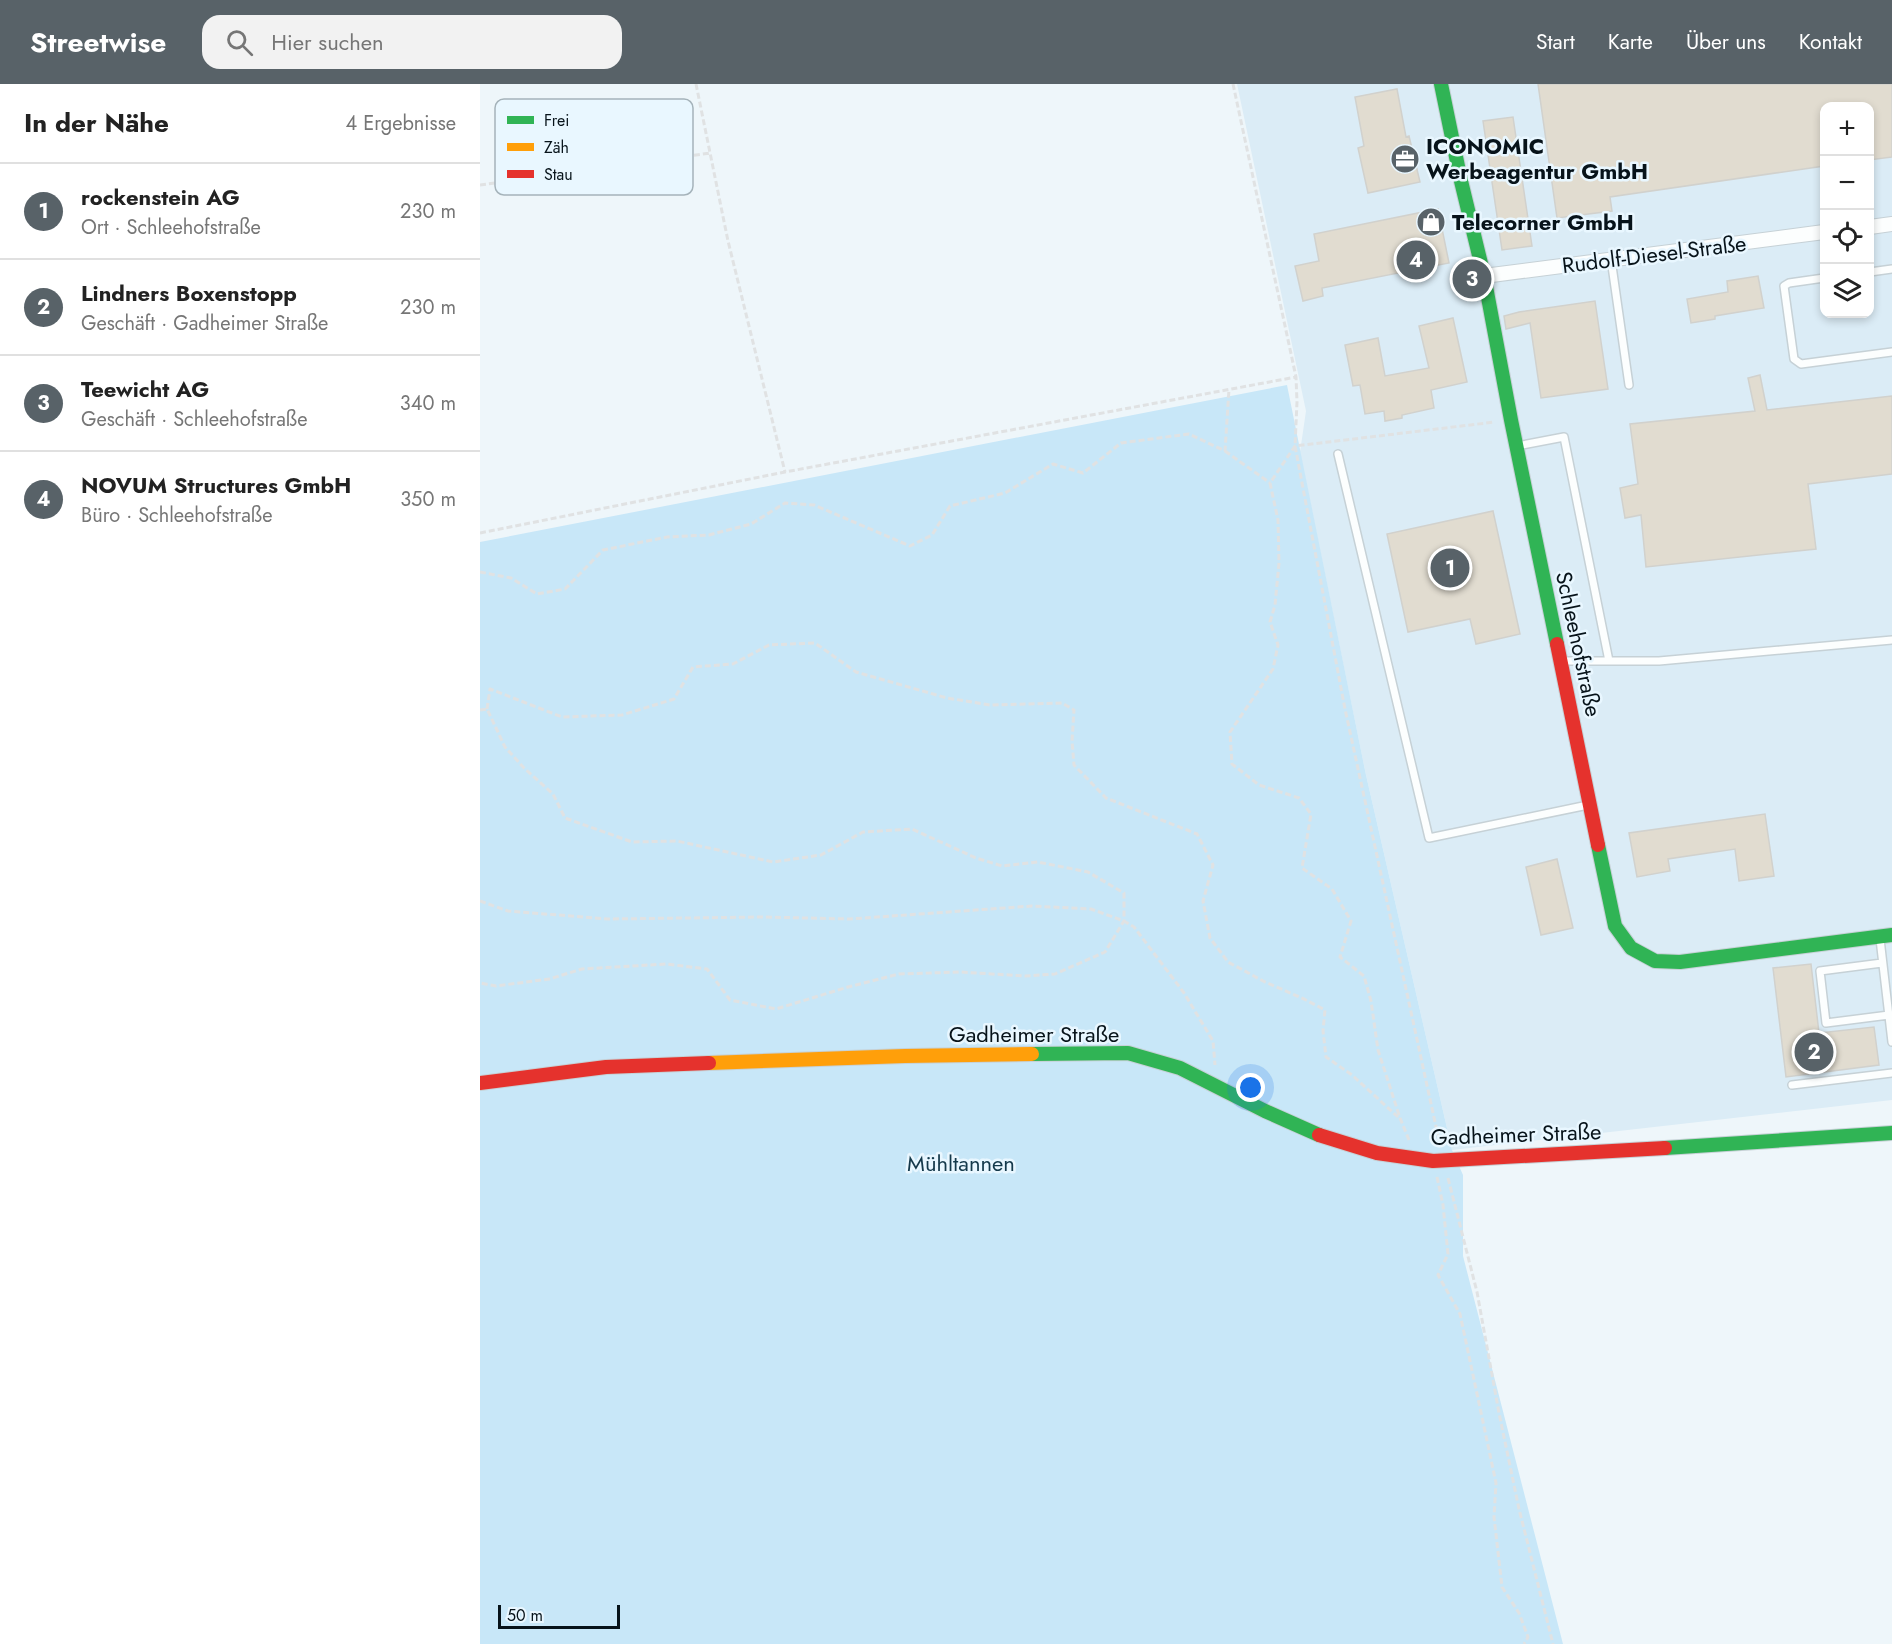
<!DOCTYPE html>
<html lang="de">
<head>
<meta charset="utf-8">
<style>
  body { margin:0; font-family:Jost,sans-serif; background:#f2f2f2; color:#222 }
  .controls { position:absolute; right:18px; top:18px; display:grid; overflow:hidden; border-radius:12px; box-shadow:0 3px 9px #0003 }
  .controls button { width:54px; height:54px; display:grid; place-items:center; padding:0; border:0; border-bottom:2px solid #e0e0e0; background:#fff; color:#222; font:30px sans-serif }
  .scale { position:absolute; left:18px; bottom:15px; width:122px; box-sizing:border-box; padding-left:6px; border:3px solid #07131a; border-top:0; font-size:16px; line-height:21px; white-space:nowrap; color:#07131a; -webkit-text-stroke:4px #e9f7ff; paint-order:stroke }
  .you { position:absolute; left:771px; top:1004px; width:21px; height:21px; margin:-15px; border:4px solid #fff; border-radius:50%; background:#1a73e8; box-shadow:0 0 0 9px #1a73e833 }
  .badge { display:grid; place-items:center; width:39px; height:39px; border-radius:50%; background:#586268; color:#fff; font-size:20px; font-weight:700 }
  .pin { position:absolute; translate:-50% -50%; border:3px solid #fff; box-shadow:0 2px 6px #0006 }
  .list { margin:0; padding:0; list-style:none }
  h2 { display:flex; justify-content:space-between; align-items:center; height:78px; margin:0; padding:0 24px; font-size:26px }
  h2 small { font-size:20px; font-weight:400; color:#767676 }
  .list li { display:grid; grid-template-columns:39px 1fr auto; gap:18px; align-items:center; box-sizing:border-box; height:96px; padding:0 24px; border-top:2px solid #e0e0e0 }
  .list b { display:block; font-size:22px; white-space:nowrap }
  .list p { margin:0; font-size:20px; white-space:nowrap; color:#767676 }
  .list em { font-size:20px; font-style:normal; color:#767676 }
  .icon { flex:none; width:33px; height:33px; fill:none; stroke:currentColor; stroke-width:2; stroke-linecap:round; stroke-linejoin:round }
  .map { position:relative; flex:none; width:1412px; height:1560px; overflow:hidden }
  header { display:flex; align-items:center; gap:36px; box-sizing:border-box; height:84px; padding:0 30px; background:#586268; color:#fff }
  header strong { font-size:28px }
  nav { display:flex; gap:33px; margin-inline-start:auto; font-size:21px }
  .search { width:420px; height:54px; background:#f2f2f2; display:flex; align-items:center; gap:15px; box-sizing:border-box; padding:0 21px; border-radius:18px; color:#767676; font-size:22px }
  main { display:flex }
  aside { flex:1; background:#fff }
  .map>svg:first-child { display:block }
  .built { fill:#dbecf6; fill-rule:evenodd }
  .green { fill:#c8e7f8 }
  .building { fill:#e1dcd0; stroke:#d1d1cd; stroke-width:1.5 }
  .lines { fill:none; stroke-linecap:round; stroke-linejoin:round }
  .lane-casing { stroke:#c6d1d6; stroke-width:10 }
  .street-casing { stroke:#c6d1d6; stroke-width:16 }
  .fast-casing { stroke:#c6d1d6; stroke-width:16 }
  .slow-casing { stroke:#c6d1d6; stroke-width:16 }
  .jam-casing { stroke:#c6d1d6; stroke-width:16 }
  .path { stroke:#e0e2e3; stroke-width:3; stroke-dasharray:6 3; stroke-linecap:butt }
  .lane { stroke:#fcfefe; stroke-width:7 }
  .street { stroke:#fcfefe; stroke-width:14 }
  .fast { stroke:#30b455; stroke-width:14 }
  .slow { stroke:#ff9f0a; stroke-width:14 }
  .jam { stroke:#e5322d; stroke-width:14 }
  .labels { text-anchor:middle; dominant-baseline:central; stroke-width:5; stroke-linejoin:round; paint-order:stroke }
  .poi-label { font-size:22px; font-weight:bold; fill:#07131a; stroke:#e9f7ff; text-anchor:start }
  .street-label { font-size:22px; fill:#07131a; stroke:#e9f7ff }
  .park-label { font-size:22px; fill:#14394b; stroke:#e9f7ff }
  .key { fill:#e9f7ff; stroke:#a5b3ba; stroke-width:1.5 }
  .key-label { font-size:16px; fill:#07131a }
</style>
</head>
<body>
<header>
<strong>Streetwise</strong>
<div class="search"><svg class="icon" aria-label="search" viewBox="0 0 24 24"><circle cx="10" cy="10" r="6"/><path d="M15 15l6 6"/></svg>Hier suchen</div>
<nav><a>Start</a><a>Karte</a><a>Über uns</a><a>Kontakt</a></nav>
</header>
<main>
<aside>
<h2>In der Nähe<small>4 Ergebnisse</small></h2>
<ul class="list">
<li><span class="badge">1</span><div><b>rockenstein AG</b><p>Ort · Schleehofstraße</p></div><em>230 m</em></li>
<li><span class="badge">2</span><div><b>Lindners Boxenstopp</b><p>Geschäft · Gadheimer Straße</p></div><em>230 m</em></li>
<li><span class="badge">3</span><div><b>Teewicht AG</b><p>Geschäft · Schleehofstraße</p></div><em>340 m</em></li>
<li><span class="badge">4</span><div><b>NOVUM Structures GmbH</b><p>Büro · Schleehofstraße</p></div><em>350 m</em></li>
</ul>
</aside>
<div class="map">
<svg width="1412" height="1560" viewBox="0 0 1412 1560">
  <rect width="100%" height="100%" fill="#eef6fa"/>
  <path class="built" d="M 757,0 L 1412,0 L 1412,1016 L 972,1066 L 886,691 L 820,368 L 826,327 ZM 1344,22 L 1390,22 L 1390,230 L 1344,230 Z"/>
  <path class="green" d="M 807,301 L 886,691 L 972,1066 L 983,1091 L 983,1172 L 1083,1560 L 0,1560 L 0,458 Z"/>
  <path class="building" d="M 1058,0 L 1412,0 L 1412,73 L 1389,76 L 1389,22 L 1344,22 L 1344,82 L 1130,113 L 1132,127 L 1077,134 Z
    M 917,5 L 926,53 L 929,52 L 940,98 L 888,109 L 878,64 L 884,62 L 875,13 Z
    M 1033,33 L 1052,162 L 1022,166 L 1003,37 Z
    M 958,125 L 969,179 L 842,204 L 843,212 L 823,217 L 815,182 L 839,177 L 834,150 Z
    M 1278,192 L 1284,224 L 1235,232 L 1235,235 L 1211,239 L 1207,215 L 1248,208 L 1247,197 Z
    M 1115,217 L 1128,305 L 1061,314 L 1050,239 L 1026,245 L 1024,232 L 1039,228 Z
    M 973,234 L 987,298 L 951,306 L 954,324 L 922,331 L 922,334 L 905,337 L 904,327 L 885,330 L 880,301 L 873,302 L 865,261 L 898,254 L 905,292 L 949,284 L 939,242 Z
    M 1280,291 L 1287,326 L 1412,312 L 1412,390 L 1328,400 L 1336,465 L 1166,483 L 1161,431 L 1145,434 L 1140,404 L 1158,400 L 1150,340 L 1275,327 L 1268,294 Z
    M 1013,427 L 1040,550 L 996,560 L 990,535 L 928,548 L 907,450 Z
    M 1285,730 L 1294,792 L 1259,797 L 1255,765 L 1188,775 L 1190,787 L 1157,793 L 1149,749 Z
    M 1077,775 L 1093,844 L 1061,851 L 1046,783 Z
    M 1331,880 L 1339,949 L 1394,943 L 1399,981 L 1306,993 L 1293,884 Z"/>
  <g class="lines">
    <g class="lane-casing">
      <path id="lane" d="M 1131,175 L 1149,301
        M 1390,188 L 1412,185
        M 1344,194 L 1309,199 L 1304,202 L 1314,275 L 1321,280 L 1412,268
        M 1037,362 L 1084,353 L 1129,577 L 1083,577
        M 858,370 L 949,754 L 1108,721
        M 1129,577 L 1179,577 L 1412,556
        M 1400,855 L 1412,958
        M 1402,879 L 1340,887 L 1346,939 L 1409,931
        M 1312,1001 L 1412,989"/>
    </g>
    <g class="street-casing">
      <path id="street" d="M 1390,143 L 1412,140
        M 1004,192 L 1344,148"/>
    </g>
    <g class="fast-casing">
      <path id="fast" d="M 961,0 L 981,97 L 1004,192 L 1031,336 L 1077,560
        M 1118,761 L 1135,842 L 1151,864 L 1175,877 L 1200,878 L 1412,851
        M 552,970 L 648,969 L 700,984 L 785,1027 L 839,1051
        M 1185,1064 L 1412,1049"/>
    </g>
    <g class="slow-casing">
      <path id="slow" d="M 229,979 L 425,972 L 552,970"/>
    </g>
    <g class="jam-casing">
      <path id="jam" d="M 1077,560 L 1118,761
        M 0,999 L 126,983 L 229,979
        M 839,1051 L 897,1069 L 953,1077 L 1185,1064"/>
    </g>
    <path class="path" d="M 216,0 L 248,157 L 305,388
      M 753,0 L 816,293 L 817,318 L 815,362 L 865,625 L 960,1061
      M 0,101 L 230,69
      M 745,367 L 790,399
      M 0,449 L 305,388 L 816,293
      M 0,488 L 31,494 L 57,510 L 85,505 L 123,466 L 187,453 L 229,451 L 271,440 L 305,419 L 334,421 L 430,462 L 452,451 L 470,422 L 525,409 L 573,380 L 603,389 L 641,359 L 709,350 L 745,367 L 749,305
      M 7,625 L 10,605 L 82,633 L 142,631 L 194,615 L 213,583 L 253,580 L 289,561 L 335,559 L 376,588 L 467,614 L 510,621 L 582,619 L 594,626 L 592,657 L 594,681 L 626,714 L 717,750 L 733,781 L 723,817 L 730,854 L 748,878 L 785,898 L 824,915 L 845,926 L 843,947 L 846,973 L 872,991 L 918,1033
      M 0,626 L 7,625 L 25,663 L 44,684 L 73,710 L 85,734 L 152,758 L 197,757 L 293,778 L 341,771 L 383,748 L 432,745 L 496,774 L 522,782 L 558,778 L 608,788 L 644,809 L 644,837 L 625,868 L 575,890 L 545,892 L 480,888 L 419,890 L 368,903 L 296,925 L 250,916 L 227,885 L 186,880 L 102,885 L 69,895 L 16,902 L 0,899
      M 0,817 L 28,827 L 128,835 L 283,833 L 370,835 L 552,822 L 611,825 L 644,837 L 654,843 L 704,909 L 733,957 L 735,981
      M 929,1056 L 920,1034 L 898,966 L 891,917 L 884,892 L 860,873 L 871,837 L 852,805 L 822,784 L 831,730 L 819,714 L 779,701 L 752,680 L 750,648 L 793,585 L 798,561 L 790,538 L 795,521 L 799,479 L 798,436 L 790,399 L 815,362 L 1015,338
      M 957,1093 L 963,1121 L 968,1170 L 958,1191 L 980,1230 L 1016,1399 L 1014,1433 L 1022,1503 L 1039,1529 L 1048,1553 L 1044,1560
      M 968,1094 L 997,1208 L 1019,1329 L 1039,1425 L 1073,1560"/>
    <use href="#lane" class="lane"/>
    <use href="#street" class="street"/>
    <use href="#fast" class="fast"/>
    <use href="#slow" class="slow"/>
    <use href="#jam" class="jam"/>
  </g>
  <defs>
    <g id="office-disc" transform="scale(1.5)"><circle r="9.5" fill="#586268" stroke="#e9f7ff"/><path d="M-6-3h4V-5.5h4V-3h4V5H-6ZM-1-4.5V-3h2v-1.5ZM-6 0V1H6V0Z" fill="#fff"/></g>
    <g id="shop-disc" transform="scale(1.5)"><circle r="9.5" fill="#586268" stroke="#e9f7ff"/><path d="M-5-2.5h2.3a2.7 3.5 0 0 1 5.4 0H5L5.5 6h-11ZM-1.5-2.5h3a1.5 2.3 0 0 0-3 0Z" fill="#fff"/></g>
  </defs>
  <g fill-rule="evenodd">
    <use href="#office-disc" x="925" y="75"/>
    <use href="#shop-disc" x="951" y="138"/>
  </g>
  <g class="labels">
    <g class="poi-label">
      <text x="946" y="62">ICONOMIC<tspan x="946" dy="25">Werbeagentur GmbH</tspan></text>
      <text x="972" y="138">Telecorner GmbH</text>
    </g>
    <g class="street-label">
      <text transform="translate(1174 170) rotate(-7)">Rudolf-Diesel-Straße</text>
      <text transform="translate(1099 560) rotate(78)">Schleehofstraße</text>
      <text x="554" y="950">Gadheimer Straße</text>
      <text transform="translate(1036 1050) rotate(-2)">Gadheimer Straße</text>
    </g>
    <g class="park-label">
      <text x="481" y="1079">Mühltannen</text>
    </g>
  </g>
  <rect x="15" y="15" width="198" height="96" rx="9" class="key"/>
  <rect x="27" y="32" width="27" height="8" fill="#30b455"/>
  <rect x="27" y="59" width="27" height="8" fill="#ff9f0a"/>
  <rect x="27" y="86" width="27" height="8" fill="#e5322d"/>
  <g class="key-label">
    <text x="64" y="42">Frei</text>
    <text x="64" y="69">Zäh</text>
    <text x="64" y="96">Stau</text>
  </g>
</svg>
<div class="controls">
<button>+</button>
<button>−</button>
<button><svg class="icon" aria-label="locate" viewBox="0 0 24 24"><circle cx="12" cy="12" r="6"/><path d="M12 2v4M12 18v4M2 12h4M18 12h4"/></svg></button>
<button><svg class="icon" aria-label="layers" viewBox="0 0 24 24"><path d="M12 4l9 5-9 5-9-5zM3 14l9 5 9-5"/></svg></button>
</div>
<div class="scale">50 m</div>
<div class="you"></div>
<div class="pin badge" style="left:970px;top:484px">1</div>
<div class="pin badge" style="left:1334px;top:968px">2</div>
<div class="pin badge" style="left:992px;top:195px">3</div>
<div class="pin badge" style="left:936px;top:176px">4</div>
</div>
</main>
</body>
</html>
